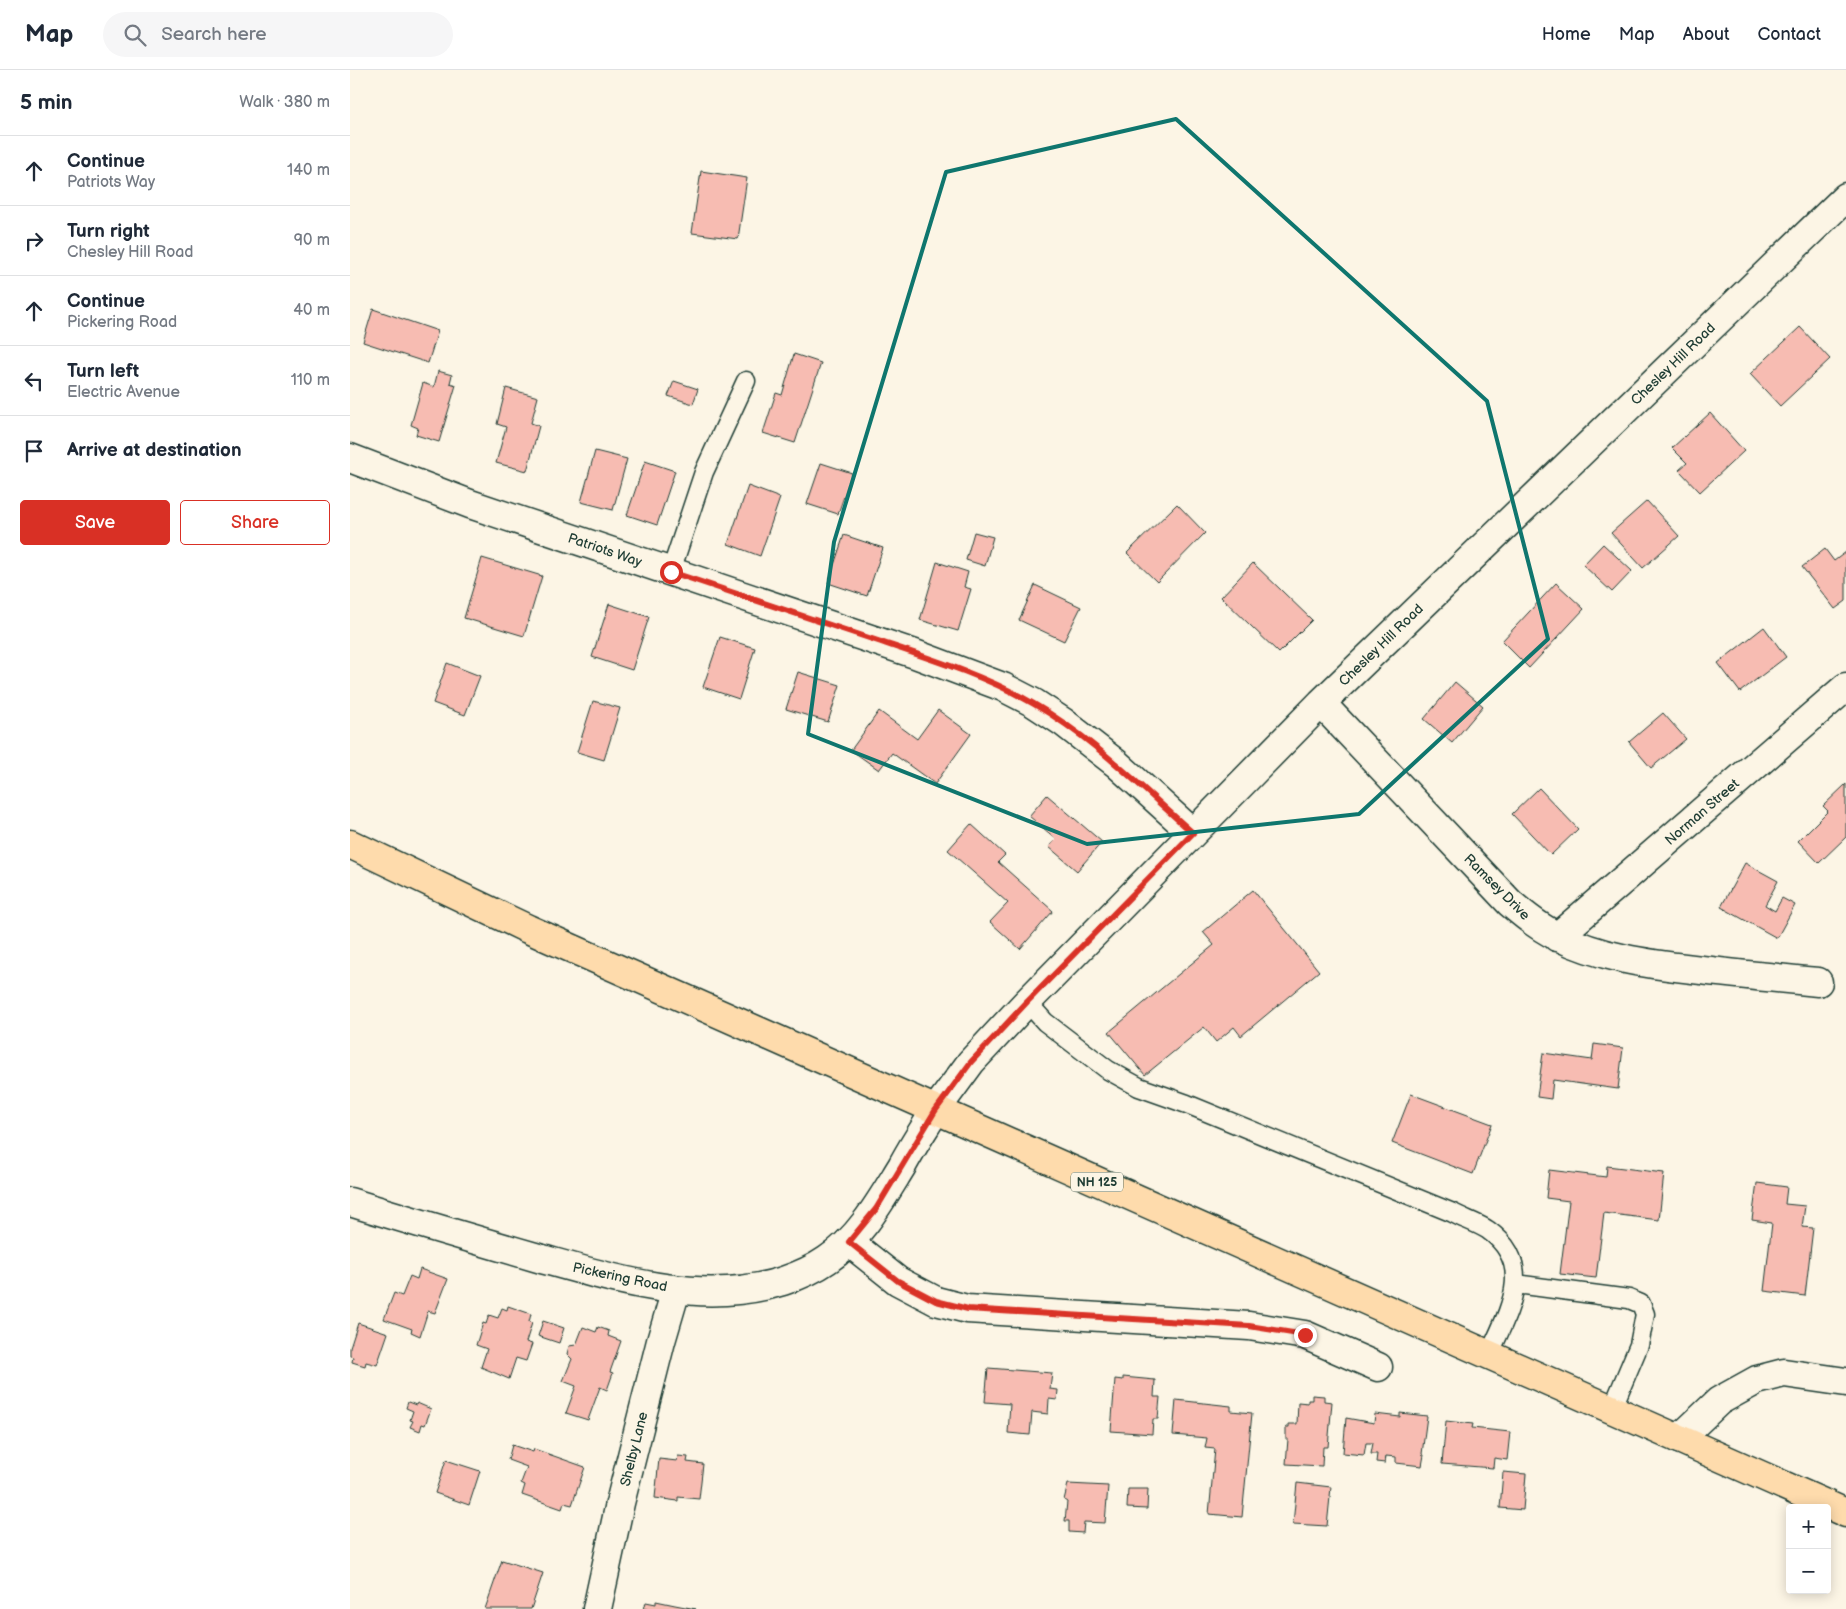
<!DOCTYPE html>
<html lang="en">
<head>
<meta charset="utf-8">
<style>
  body { margin:0; font-family:"Balsamiq Sans",sans-serif; background:#f6f6f7; color:#1f2937 }
  .controls { position:absolute; right:15px; bottom:15px; display:grid; overflow:hidden; border-radius:5px; box-shadow:0 2px 12px #0003 }
  .controls button { width:45px; height:45px; display:grid; place-items:center; padding:0; border:0; border-bottom:1px solid #e0e1e3; background:#fff; color:#1f2937; font:25px sans-serif }
  .stop { position:absolute; width:15px; height:15px; margin:-11px; border:4px solid #d93025; border-radius:50%; background:#fff }
  .stop.end { background:#d93025; border-color:#fff; box-shadow:0 1px 5px #0008 }
  .list { margin:0; padding:0; list-style:none }
  h2 { display:flex; justify-content:space-between; align-items:center; height:65px; margin:0; padding:0 20px; font-size:21px }
  h2 small { font-size:16px; font-weight:400; color:#747a83 }
  .list li { display:grid; grid-template-columns:32px 1fr auto; gap:15px; align-items:center; box-sizing:border-box; height:70px; padding:0 20px; border-top:1px solid #e0e1e3 }
  .list b { display:block; font-size:19px; white-space:nowrap }
  .list p { margin:0; font-size:16px; white-space:nowrap; color:#747a83 }
  .list em { font-size:16px; font-style:normal; color:#747a83 }
  .actions { display:flex; gap:10px; padding:15px 20px }
  .actions a { flex:1; padding:11px 0; border:1px solid #d93025; border-radius:5px; text-align:center; font-size:18px; color:#d93025 }
  .actions .main { background:#d93025; color:#fff }
  .icon { flex:none; width:28px; height:28px; fill:none; stroke:currentColor; stroke-width:2; stroke-linecap:round; stroke-linejoin:round }
  .map { position:relative; flex:none; width:1496px; height:1539px; overflow:hidden }
  header { display:flex; align-items:center; gap:30px; box-sizing:border-box; height:70px; padding:0 25px; background:#fff; border-bottom:1px solid #e0e1e3 }
  header strong { font-size:24px }
  nav { display:flex; gap:28px; margin-inline-start:auto; font-size:18px }
  .search { width:350px; height:45px; background:#f6f6f7; display:flex; align-items:center; gap:12px; box-sizing:border-box; padding:0 18px; border-radius:28px; color:#747a83; font-size:19px }
  main { display:flex }
  aside { flex:1; background:#fff }
  .map>svg:first-child { display:block }
  .building { fill:#f7bcb2; stroke:#1f3d34 }
  .lines { fill:none; stroke-linecap:round; stroke-linejoin:round }
  .lane-casing { stroke:#1f3d34; stroke-width:21 }
  .street-casing { stroke:#1f3d34; stroke-width:31 }
  .secondary-casing { stroke:#1f3d34; stroke-width:31 }
  .highway-casing { stroke:#1f3d34; stroke-width:31 }
  .lane { stroke:#fcf5e5; stroke-width:18 }
  .street { stroke:#fcf5e5; stroke-width:28 }
  .secondary { stroke:#fcf5e5; stroke-width:28 }
  .highway { stroke:#fedbac; stroke-width:28 }
  .route { stroke:#d93025; stroke-width:6 }
  .marked { fill:none; stroke:#0f766e; stroke-width:4; stroke-linejoin:round }
  .labels { text-anchor:middle; dominant-baseline:central; stroke-width:4; stroke-linejoin:round; paint-order:stroke }
  .shield { fill:#fcf5e5; stroke:#617469; stroke-width:1 }
  .shield-label { font-size:12px; font-weight:bold; fill:#1f3d34 }
  .street-label { font-size:14px; fill:#1f3d34; stroke:#fcf5e5 }
</style>
</head>
<body>
<header>
<strong>Map</strong>
<div class="search"><svg class="icon" aria-label="search" viewBox="0 0 24 24"><circle cx="10" cy="10" r="6"/><path d="M15 15l6 6"/></svg>Search here</div>
<nav><a>Home</a><a>Map</a><a>About</a><a>Contact</a></nav>
</header>
<main>
<aside>
<h2>5 min<small>Walk · 380 m</small></h2>
<ul class="list">
<li><svg class="icon" aria-label="ahead" viewBox="0 0 24 24"><path d="M12 20V5M6 11l6-6 6 6"/></svg><div><b>Continue</b><p>Patriots Way</p></div><em>140 m</em></li>
<li><svg class="icon" aria-label="right" viewBox="0 0 24 24"><path d="M7 20v-9h11M14 6l5 5-5 5"/></svg><div><b>Turn right</b><p>Chesley Hill Road</p></div><em>90 m</em></li>
<li><svg class="icon" aria-label="ahead" viewBox="0 0 24 24"><path d="M12 20V5M6 11l6-6 6 6"/></svg><div><b>Continue</b><p>Pickering Road</p></div><em>40 m</em></li>
<li><svg class="icon" aria-label="left" viewBox="0 0 24 24"><path d="M17 20v-9H6M10 6l-5 5 5 5"/></svg><div><b>Turn left</b><p>Electric Avenue</p></div><em>110 m</em></li>
<li><svg class="icon" aria-label="arrive" viewBox="0 0 24 24"><path d="M6 21V4h12l-3 4 3 4H6"/></svg><div><b>Arrive at destination</b></div></li>
</ul>
<div class="actions"><a class="main">Save</a><a>Share</a></div>
</aside>
<div class="map">
<svg width="1496" height="1539" viewBox="0 0 1496 1539">
  <rect width="100%" height="100%" fill="#fcf5e5"/>
  <filter id="ink" filterUnits="userSpaceOnUse"><feTurbulence type="fractalNoise" baseFrequency=".02" numOctaves="2"/><feDisplacementMap in="SourceGraphic" scale="10" xChannelSelector="R" yChannelSelector="G"/><feConvolveMatrix kernelMatrix="1 2 1 2 8 2 1 2 1" color-interpolation-filters="sRGB"/></filter>
  <g filter="url(#ink)">
    <path class="building" d="M 351,101 L 397,108 L 388,169 L 342,163 Z
      M 23,239 L 88,261 L 78,293 L 13,272 Z
      M 1450,257 L 1480,289 L 1430,336 L 1400,304 Z
      M 444,284 L 471,293 L 445,373 L 413,363 L 426,323 L 432,325 Z
      M 88,301 L 102,305 L 100,313 L 106,315 L 89,372 L 66,365 L 68,358 L 61,355 L 73,313 L 84,317 Z
      M 324,311 L 348,319 L 343,334 L 318,326 Z
      M 156,318 L 188,327 L 181,353 L 189,356 L 177,401 L 146,393 L 156,357 L 147,354 Z
      M 1360,343 L 1394,381 L 1350,422 L 1329,400 L 1337,393 L 1322,378 Z
      M 245,381 L 277,389 L 263,440 L 231,432 Z
      M 295,391 L 325,401 L 307,455 L 277,445 Z
      M 471,393 L 502,403 L 488,444 L 457,434 Z
      M 398,416 L 430,428 L 410,486 L 378,474 Z
      M 1297,431 L 1329,466 L 1293,498 L 1261,463 Z
      M 827,434 L 855,463 L 807,512 L 777,483 Z
      M 624,462 L 643,467 L 635,496 L 616,490 Z
      M 494,465 L 533,478 L 517,526 L 478,513 Z
      M 1253,474 L 1282,501 L 1262,522 L 1233,495 Z
      M 1475,479 L 1484,491 L 1496,482 L 1496,531 L 1485,539 L 1452,497 Z
      M 132,488 L 192,506 L 174,566 L 114,548 Z
      M 587,492 L 618,502 L 614,517 L 621,519 L 608,561 L 570,550 Z
      M 903,493 L 962,550 L 929,583 L 871,527 Z
      M 1206,513 L 1234,539 L 1179,598 L 1152,571 Z
      M 685,515 L 731,537 L 714,571 L 669,550 Z
      M 259,534 L 299,547 L 282,600 L 242,587 Z
      M 1414,557 L 1436,587 L 1390,622 L 1368,593 Z
      M 370,567 L 405,578 L 389,629 L 353,617 Z
      M 97,593 L 130,606 L 115,645 L 83,633 Z
      M 448,602 L 490,615 L 478,652 L 436,639 Z
      M 1105,612 L 1133,636 L 1102,673 L 1074,649 Z
      M 243,631 L 270,638 L 254,690 L 227,682 Z
      M 588,640 L 621,664 L 585,714 L 542,683 L 529,700 L 501,680 L 529,641 L 567,669 Z
      M 1313,643 L 1336,669 L 1301,698 L 1279,672 Z
      M 1496,714 L 1496,767 L 1469,793 L 1448,771 L 1478,741 L 1473,736 Z
      M 1189,718 L 1228,759 L 1201,785 L 1162,744 Z
      M 697,725 L 752,772 L 727,801 L 699,777 L 706,769 L 679,746 Z
      M 621,754 L 655,785 L 648,792 L 703,841 L 670,879 L 640,852 L 658,833 L 598,780 Z
      M 1395,793 L 1428,811 L 1415,835 L 1425,841 L 1432,828 L 1445,835 L 1427,868 L 1371,837 Z
      M 903,820 L 969,901 L 891,966 L 884,957 L 866,972 L 854,957 L 795,1005 L 759,962 L 864,875 L 853,862 Z
      M 1244,974 L 1273,978 L 1268,1019 L 1203,1010 L 1201,1029 L 1187,1027 L 1193,983 L 1242,990 Z
      M 1061,1024 L 1142,1054 L 1123,1104 L 1042,1073 Z
      M 1257,1096 L 1314,1103 L 1309,1150 L 1254,1143 L 1246,1208 L 1210,1204 L 1219,1131 L 1196,1128 L 1199,1100 L 1256,1107 Z
      M 1407,1113 L 1437,1117 L 1435,1134 L 1455,1136 L 1452,1157 L 1463,1158 L 1455,1226 L 1414,1221 L 1422,1153 L 1402,1150 Z
      M 70,1199 L 98,1209 L 85,1243 L 78,1241 L 70,1266 L 61,1262 L 62,1259 L 34,1249 L 44,1223 L 52,1226 L 60,1206 L 67,1209 Z
      M 158,1236 L 181,1244 L 179,1252 L 182,1253 L 176,1272 L 182,1274 L 176,1291 L 166,1288 L 159,1309 L 131,1297 L 137,1279 L 126,1275 L 133,1253 L 136,1254 L 139,1245 L 148,1248 L 152,1238 L 157,1240 Z
      M 193,1251 L 214,1258 L 209,1273 L 188,1266 Z
      M 8,1253 L 38,1263 L 27,1295 L 16,1292 L 15,1296 L 2,1292 L 3,1287 L 0,1286 L 0,1278 Z
      M 233,1257 L 246,1262 L 248,1257 L 259,1261 L 258,1266 L 271,1271 L 260,1302 L 263,1303 L 257,1320 L 250,1317 L 238,1350 L 216,1343 L 226,1316 L 213,1311 L 222,1289 L 217,1284 L 219,1276 L 226,1275 Z
      M 638,1298 L 702,1303 L 700,1319 L 708,1320 L 707,1330 L 699,1329 L 698,1344 L 682,1342 L 680,1365 L 658,1363 L 660,1334 L 635,1332 Z
      M 773,1307 L 805,1310 L 804,1327 L 810,1327 L 808,1349 L 803,1349 L 802,1364 L 761,1361 L 765,1309 L 773,1310 Z
      M 962,1325 L 974,1326 L 974,1331 L 982,1332 L 978,1377 L 973,1377 L 972,1396 L 936,1394 L 938,1369 L 936,1369 L 936,1357 L 939,1357 L 939,1354 L 947,1354 L 948,1332 L 958,1333 L 958,1330 L 962,1330 Z
      M 826,1330 L 881,1336 L 881,1341 L 902,1343 L 892,1447 L 859,1444 L 865,1379 L 855,1378 L 857,1368 L 823,1365 Z
      M 58,1332 L 66,1335 L 67,1333 L 81,1339 L 75,1355 L 72,1354 L 70,1361 L 60,1357 L 63,1351 L 60,1350 L 63,1341 L 56,1338 Z
      M 1050,1343 L 1077,1346 L 1072,1384 L 1074,1385 L 1072,1396 L 1046,1393 L 1046,1387 L 1036,1386 L 1035,1393 L 1026,1392 L 1027,1384 L 1021,1384 L 1023,1373 L 1016,1373 L 1014,1385 L 993,1383 L 996,1348 L 1024,1353 L 1025,1344 L 1050,1347 Z
      M 1096,1351 L 1123,1354 L 1122,1358 L 1160,1362 L 1157,1390 L 1144,1388 L 1143,1398 L 1092,1394 Z
      M 162,1375 L 183,1382 L 184,1379 L 235,1397 L 222,1435 L 214,1433 L 212,1439 L 172,1425 L 175,1415 L 171,1413 L 177,1397 L 158,1390 Z
      M 328,1386 L 338,1387 L 337,1392 L 353,1394 L 349,1429 L 328,1427 L 328,1431 L 305,1428 L 309,1389 L 327,1391 Z
      M 96,1390 L 130,1401 L 119,1435 L 85,1423 Z
      M 1153,1402 L 1176,1404 L 1173,1440 L 1150,1438 Z
      M 947,1413 L 981,1417 L 977,1456 L 943,1454 Z
      M 718,1414 L 758,1416 L 755,1453 L 734,1452 L 733,1463 L 719,1462 L 719,1451 L 715,1451 L 717,1432 L 714,1430 Z
      M 778,1419 L 798,1419 L 797,1439 L 777,1438 Z
      M 152,1490 L 193,1503 L 181,1539 L 135,1539 Z
      M 306,1531 L 325,1535 L 346,1539 L 294,1539 L 296,1532 L 306,1534 Z"/>
    <g class="lines">
      <g class="lane-casing">
        <path id="lane" d="M 321,501 L 354,402 L 396,311
          M 677,932 L 695,952 L 758,1000 L 789,1017 L 837,1034 L 1103,1143 C 1114,1149 1127,1153 1138,1160 C 1187,1195 1158,1242 1139,1285
          M 1166,1214 L 1279,1229 L 1291,1234 L 1295,1244 L 1289,1275 L 1262,1339"/>
      </g>
      <g class="street-casing">
        <path id="street" d="M 0,388 L 120,434 L 565,584 L 653,617 L 684,633 L 713,652 L 767,694 L 843,763
          M 971,633 L 1160,833 C 1175,846 1190,858 1207,866 C 1249,887 1297,894 1343,899 C 1384,904 1426,908 1468,912
          M 1207,867 L 1496,617
          M 585,1041 L 621,992 L 677,932 L 971,633 L 1496,127
          M 499,1172 L 548,1211 L 586,1231 L 617,1239 L 899,1256 L 955,1265 L 1028,1297
          M 1329,1369 L 1369,1331 L 1407,1310 L 1434,1303 L 1496,1312
          M 247,1539 L 270,1433 L 311,1271 L 326,1220"/>
      </g>
      <g class="secondary-casing">
        <path id="secondary" d="M 0,1132 C 61,1151 123,1169 185,1187 C 265,1209 351,1237 433,1211 C 448,1206 464,1199 477,1190 C 511,1167 531,1130 552,1096 C 562,1077 574,1059 585,1041"/>
      </g>
      <g class="highway-casing">
        <path id="highway" d="M 0,774 L 178,859 L 1496,1443"/>
      </g>
      <use href="#lane" class="lane"/>
      <use href="#street" class="street"/>
      <use href="#secondary" class="secondary"/>
      <use href="#highway" class="highway"/>
    </g>
  </g>
  <g class="lines" filter="url(#ink)">
    <path class="route" d="M 321,502 C 388,524 455,547 522,569 C 575,587 637,606 684,634 C 743,668 792,718 843,763 L 677,932 L 621,992 L 585,1041 L 526,1139 L 499,1172 L 548,1211 L 586,1231 L 618,1239 L 899,1256 L 955,1265"/>
  </g>
  <path class="marked" d="M 826,49 L 1137,331 L 1198,569 L 1009,744 L 737,774 L 458,664 L 484,472 L 596,102 Z"/>
  <g class="labels">
    <rect class="shield" x="721" y="1102.5" width="52" height="19" rx="4"/>
    <g class="shield-label">
      <text x="747" y="1112">NH 125</text>
    </g>
    <g class="street-label">
      <text transform="translate(1323 294) rotate(-44)">Chesley Hill Road</text>
      <text transform="translate(255 480) rotate(19)">Patriots Way</text>
      <text transform="translate(1031 575) rotate(-44)">Chesley Hill Road</text>
      <text transform="translate(1352 742) rotate(-41)">Norman Street</text>
      <text transform="translate(1147 817) rotate(45)">Ramsey Drive</text>
      <text transform="translate(270 1207) rotate(12)">Pickering Road</text>
      <text transform="translate(284 1379) rotate(-76)">Shelby Lane</text>
    </g>
  </g>
</svg>
<div class="controls">
<button>+</button>
<button>−</button>
</div>
<div class="stop" style="left:321px;top:502px"></div>
<div class="stop end" style="left:955px;top:1265px"></div>
</div>
</main>
</body>
</html>
